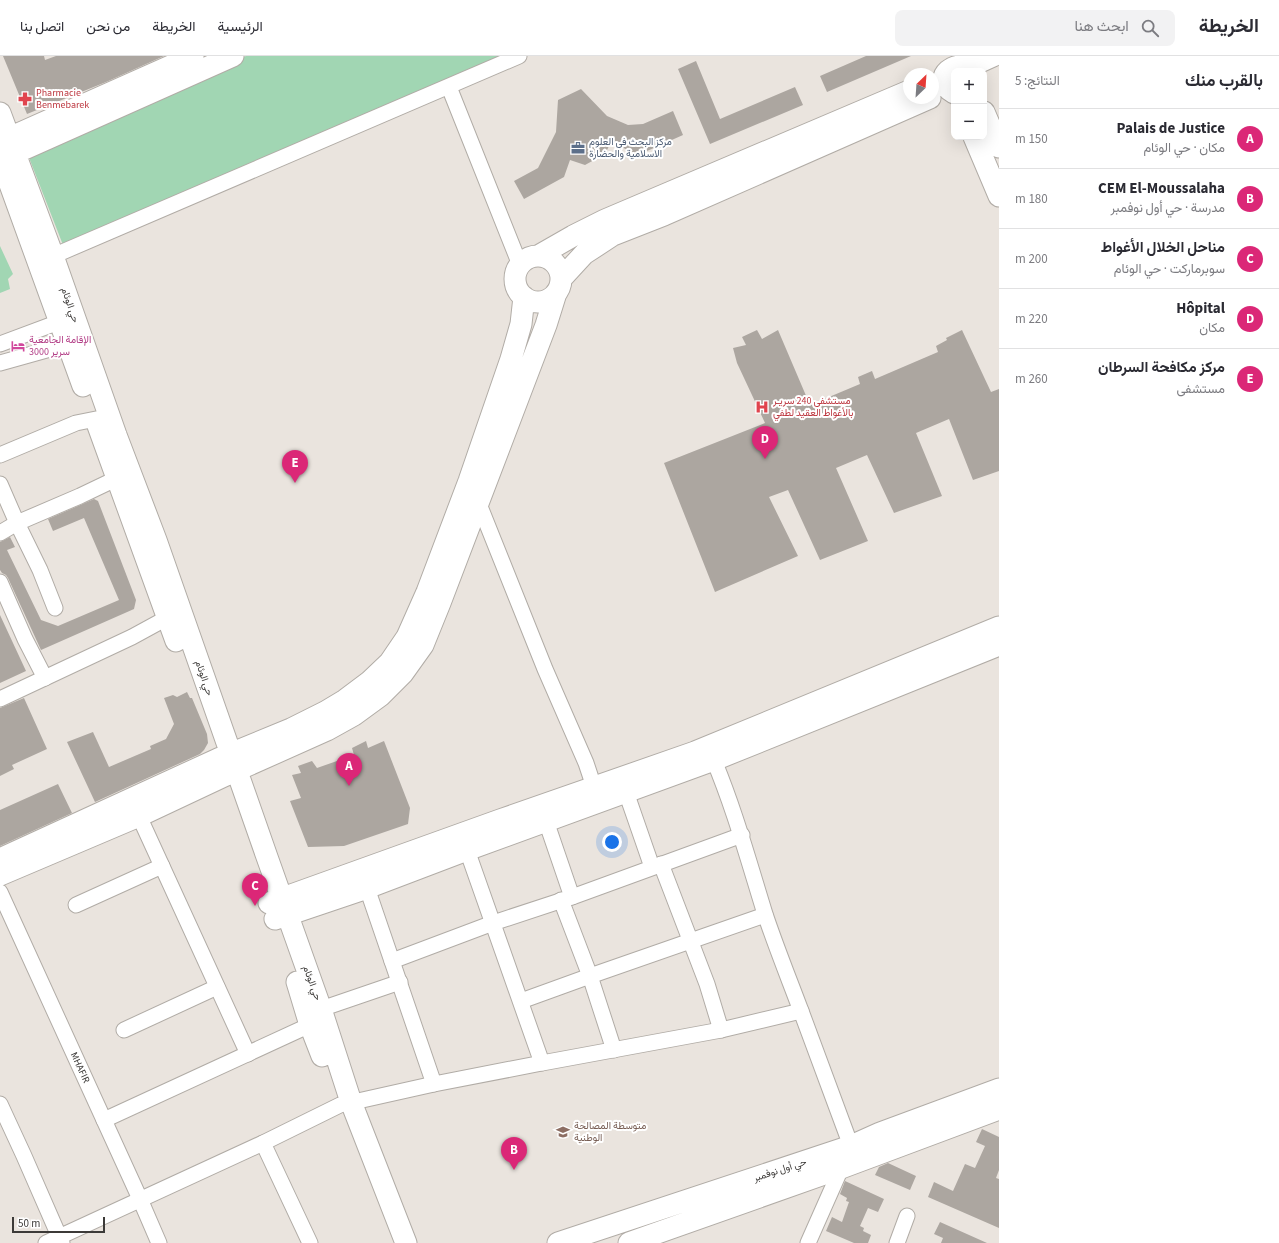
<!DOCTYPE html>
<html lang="ar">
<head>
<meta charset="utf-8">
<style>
  body { margin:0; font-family:"Source Sans 3",Vazirmatn,sans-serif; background:#f2f2f3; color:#2b2b33; direction:rtl }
  .controls { position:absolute; right:12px; top:12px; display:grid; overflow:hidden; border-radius:8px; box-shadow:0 4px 16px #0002 }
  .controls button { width:36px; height:36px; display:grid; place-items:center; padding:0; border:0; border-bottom:1px solid #e1e1e2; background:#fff; color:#2b2b33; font:20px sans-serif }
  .compass { position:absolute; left:903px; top:12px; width:36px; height:36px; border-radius:50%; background:#fff; box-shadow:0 4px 16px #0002; rotate:25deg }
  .scale { position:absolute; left:12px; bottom:10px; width:93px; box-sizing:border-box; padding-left:4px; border:2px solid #3c3a38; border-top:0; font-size:11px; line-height:14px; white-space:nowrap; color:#3c3a38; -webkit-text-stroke:3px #fff; paint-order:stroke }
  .you { position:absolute; left:612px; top:786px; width:14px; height:14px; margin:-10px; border:3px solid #fff; border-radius:50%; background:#1a73e8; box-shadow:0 0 0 6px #1a73e833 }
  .badge { display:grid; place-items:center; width:26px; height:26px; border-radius:50%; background:#db2777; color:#fff; font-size:13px; font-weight:700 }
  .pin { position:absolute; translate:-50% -33px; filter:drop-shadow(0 1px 2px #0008) }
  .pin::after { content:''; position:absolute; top:21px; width:14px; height:12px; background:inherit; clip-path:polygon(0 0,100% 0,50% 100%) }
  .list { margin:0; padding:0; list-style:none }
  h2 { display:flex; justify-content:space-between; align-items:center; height:52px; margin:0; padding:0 16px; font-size:17px }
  h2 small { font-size:13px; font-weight:400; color:#7c7c81 }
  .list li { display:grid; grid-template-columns:26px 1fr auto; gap:12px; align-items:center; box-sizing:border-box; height:60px; padding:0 16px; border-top:1px solid #e1e1e2 }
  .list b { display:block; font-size:15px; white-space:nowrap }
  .list p { margin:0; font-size:13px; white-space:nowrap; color:#7c7c81 }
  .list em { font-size:13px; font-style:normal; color:#7c7c81 }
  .icon { flex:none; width:22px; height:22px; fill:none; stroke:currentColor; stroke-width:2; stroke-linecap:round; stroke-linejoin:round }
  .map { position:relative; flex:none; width:999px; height:1187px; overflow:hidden; direction:ltr }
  header { display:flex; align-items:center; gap:24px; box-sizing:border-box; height:56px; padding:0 20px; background:#fff; border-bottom:1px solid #e1e1e2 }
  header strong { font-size:19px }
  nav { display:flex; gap:22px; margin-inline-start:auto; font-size:14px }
  .search { width:280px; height:36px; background:#f2f2f3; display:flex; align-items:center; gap:10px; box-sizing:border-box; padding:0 14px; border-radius:8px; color:#7c7c81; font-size:15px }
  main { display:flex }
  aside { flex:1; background:#fff }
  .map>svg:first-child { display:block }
  .green { fill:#a1d6b3 }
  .building { fill:#aca6a0 }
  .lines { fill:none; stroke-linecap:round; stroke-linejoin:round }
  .street-casing { stroke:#b1aca6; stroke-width:17 }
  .secondary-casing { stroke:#b1aca6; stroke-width:23 }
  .street { stroke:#fff; stroke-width:15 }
  .secondary { stroke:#fff; stroke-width:21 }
  .labels { text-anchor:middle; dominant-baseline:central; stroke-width:4; stroke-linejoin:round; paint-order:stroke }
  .health-label { font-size:10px; fill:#be3a42; stroke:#fff; text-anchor:start }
  .service-label { font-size:10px; fill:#4e5e75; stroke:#fff; text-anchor:start }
  .street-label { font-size:10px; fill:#3c3a38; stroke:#fff }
  .hotel-label { font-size:10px; fill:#b23c85; stroke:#fff; text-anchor:start }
  .education-label { font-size:10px; fill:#785e54; stroke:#fff; text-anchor:start }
</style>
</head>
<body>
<header>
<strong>الخريطة</strong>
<div class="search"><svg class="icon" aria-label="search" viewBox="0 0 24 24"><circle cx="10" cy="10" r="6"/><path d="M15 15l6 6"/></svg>ابحث هنا</div>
<nav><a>الرئيسية</a><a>الخريطة</a><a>من نحن</a><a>اتصل بنا</a></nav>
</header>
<main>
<aside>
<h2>بالقرب منك<small>النتائج: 5</small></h2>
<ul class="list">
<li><span class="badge">A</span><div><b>Palais de Justice</b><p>مكان · حي الوئام</p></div><em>150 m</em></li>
<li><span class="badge">B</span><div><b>CEM El-Moussalaha</b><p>مدرسة · حي أول نوفمبر</p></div><em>180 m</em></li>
<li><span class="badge">C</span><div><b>مناحل الخلال الأغواط</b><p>سوبرماركت · حي الوئام</p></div><em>200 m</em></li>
<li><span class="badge">D</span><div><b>Hôpital</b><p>مكان</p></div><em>220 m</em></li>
<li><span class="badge">E</span><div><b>مركز مكافحة السرطان</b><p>مستشفى</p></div><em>260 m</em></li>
</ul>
</aside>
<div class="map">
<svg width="999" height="1187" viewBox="0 0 999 1187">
  <rect width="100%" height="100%" fill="#eae4de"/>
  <path class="green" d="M 246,0 L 524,0 L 63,189 L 26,94 Z
    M 0,190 L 13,218 L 8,223 L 10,233 L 0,237 Z"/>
  <path class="building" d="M 3,0 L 44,0 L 45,4 L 56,0 L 164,0 L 106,26 L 27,58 Z
    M 866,0 L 911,0 L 827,36 L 820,20 Z
    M 696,5 L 720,63 L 795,31 L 803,49 L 710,88 L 678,13 Z
    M 581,33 L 607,60 L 628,69 L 643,68 L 673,55 L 683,79 L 638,99 L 611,86 L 605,98 L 585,109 L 570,104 L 564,121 L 524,143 L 514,125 L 538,112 L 556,76 L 558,44 Z
    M 757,274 L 762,283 L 778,274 L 810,349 L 860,328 L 858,321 L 872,315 L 875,323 L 938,296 L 936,290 L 947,284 L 946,282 L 962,274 L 991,336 L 999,333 L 999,415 L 973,424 L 949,363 L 916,377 L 942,440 L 894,457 L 867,399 L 836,412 L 868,485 L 820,504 L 788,434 L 769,441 L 798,500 L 715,536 L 664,407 L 765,367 L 737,307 L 733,292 L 746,289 L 742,281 Z
    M 94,443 L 98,445 L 136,544 L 134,553 L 41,594 L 8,522 L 6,519 L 2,517 L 0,514 L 0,486 L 10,481 L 15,491 L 7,494 L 41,564 L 58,570 L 119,544 L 84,462 L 53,475 L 48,463 Z
    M 0,559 L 26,615 L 0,627 Z
    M 187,636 L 190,642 L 192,642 L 207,678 L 208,687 L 204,694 L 200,698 L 95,746 L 67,686 L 93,676 L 109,711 L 151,693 L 150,690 L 166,683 L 174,668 L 164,642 L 173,639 L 177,641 Z
    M 24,642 L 47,693 L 12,709 L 14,713 L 0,720 L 0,652 Z
    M 366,685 L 368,692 L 384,685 L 410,752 L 408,768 L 344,790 L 308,791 L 290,745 L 301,742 L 292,719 L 301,717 L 298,710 L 312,705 L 317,712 L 354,699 L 352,692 Z
    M 58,728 L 72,757 L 0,790 L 0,754 Z
    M 982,1073 L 999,1081 L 999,1114 L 996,1122 L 999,1123 L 999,1172 L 928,1141 L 934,1126 L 953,1135 L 965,1108 L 975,1112 L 985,1090 L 976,1086 Z
    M 888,1107 L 916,1120 L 910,1134 L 875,1119 L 879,1111 Z
    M 845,1125 L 884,1143 L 878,1156 L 868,1152 L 860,1170 L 864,1172 L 863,1175 L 871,1179 L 868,1187 L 854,1187 L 826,1175 L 832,1161 L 842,1166 L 849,1146 L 846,1145 L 847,1142 L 840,1138 Z
    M 940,1166 L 987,1187 L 941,1187 L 943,1182 L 934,1178 Z"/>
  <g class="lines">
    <g class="street-casing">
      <g id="street">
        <path d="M 449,31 L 520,209"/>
        <path d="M 53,200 L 519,0"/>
        <path d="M 0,288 L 59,266"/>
        <path d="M 0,307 L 68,288"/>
        <path d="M 0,399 L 76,367 L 106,361"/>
        <path d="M 0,428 L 17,467 L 40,514 L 55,552"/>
        <path d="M 479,448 L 545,613 L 586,707 L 594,731"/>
        <path d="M 0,477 L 17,467 L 80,440 L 126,418"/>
        <path d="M 0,526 L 25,583 L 45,622"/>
        <path d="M 0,643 L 132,581 L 176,557"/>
        <path d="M 626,736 L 652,811"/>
        <path d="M 139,760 L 248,998"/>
        <path d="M 546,765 L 572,841"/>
        <path d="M 661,808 L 707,928 L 721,974"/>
        <path d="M 367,832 L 434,1028"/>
        <path id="s1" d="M 0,836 L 140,1143 L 159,1187"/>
        <path d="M 561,844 L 590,920 L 614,994"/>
        <path d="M 76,849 L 162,810"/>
        <path d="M 392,905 L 493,867 L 572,841 L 742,779"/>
        <path d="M 521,945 L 590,920 L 765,859"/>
        <path d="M 321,953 L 400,926"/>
        <path d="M 801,955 L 851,1090 L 808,1187"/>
        <path d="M 124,974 L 217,931"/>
        <path d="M 542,1007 L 721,974 L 801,955 C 789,923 776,891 765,858 C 748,803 733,748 710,695"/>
        <path d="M 0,1048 L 24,1100 L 62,1187"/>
        <path d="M 104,1064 L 310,969"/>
        <path d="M 263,1087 L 310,1187"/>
        <path d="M 46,1187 L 263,1087 L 340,1049 L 434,1028 L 542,1007 L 467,794"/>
        <path d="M 897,1187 L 907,1160"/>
      </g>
    </g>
    <g class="secondary-casing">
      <path id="secondary" d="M 971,10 L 993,0
        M 954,37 C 928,22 958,0 974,15
        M 984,56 L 999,91
        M 0,57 L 53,200 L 116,379 L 156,484 L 267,801 L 321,953 L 351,1046 L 406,1187
        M 974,81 L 999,140
        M 0,86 L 193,0
        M 0,101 L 83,330
        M 2,103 L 233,0
        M 538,200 L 573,180 L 605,164 L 909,35
        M515 223a23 23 0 1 1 46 0a23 23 0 1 1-46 0Z
        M 561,223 L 584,198 L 613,179 L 664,159 L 930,42
        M 97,367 L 176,585
        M 0,803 L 218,703 L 291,673 L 325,656 L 345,644 L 369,626 L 390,606 L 407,581 L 427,536 L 469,425 L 511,303 L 521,268 L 524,241
        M 0,819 L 139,760 L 224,720 L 327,674 L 354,659 L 380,640 L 403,617 L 423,589 L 440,547 L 546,269 L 556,237
        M 269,847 L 500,764 L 695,696 L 999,571
        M 275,863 L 367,832 L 467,794 L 714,704 L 999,589
        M 297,926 L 310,969 L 322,1000
        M 558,1187 L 851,1090 L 880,1077 L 999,1033
        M 629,1187 L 841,1112 L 999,1053"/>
    </g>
    <use href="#street" class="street"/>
    <use href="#secondary" class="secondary"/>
  </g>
  <defs>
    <g id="pharmacy-bare" transform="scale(1.08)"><path d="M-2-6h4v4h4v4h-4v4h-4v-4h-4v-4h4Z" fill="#e0444e" stroke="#fff" stroke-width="2.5" paint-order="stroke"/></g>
    <g id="office-bare" transform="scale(1.08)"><path d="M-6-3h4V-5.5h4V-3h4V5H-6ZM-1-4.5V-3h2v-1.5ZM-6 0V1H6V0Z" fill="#5c6f8a" stroke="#fff" stroke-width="2.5" paint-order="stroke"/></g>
    <g id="hotel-bare" transform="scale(1.08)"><path d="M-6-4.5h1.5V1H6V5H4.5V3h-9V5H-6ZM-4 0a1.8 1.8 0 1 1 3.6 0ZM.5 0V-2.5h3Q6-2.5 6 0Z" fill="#d1479c" stroke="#fff" stroke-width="2.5" paint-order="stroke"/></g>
    <g id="hospital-bare" transform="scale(1.08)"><path d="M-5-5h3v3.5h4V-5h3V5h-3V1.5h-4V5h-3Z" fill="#e0444e" stroke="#fff" stroke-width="2.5" paint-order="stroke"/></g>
    <g id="school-bare" transform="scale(1.08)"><path d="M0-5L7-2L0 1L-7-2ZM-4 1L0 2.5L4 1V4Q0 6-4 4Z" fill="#8d6e63" stroke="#fff" stroke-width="2.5" paint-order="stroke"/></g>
  </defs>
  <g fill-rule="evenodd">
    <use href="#pharmacy-bare" x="25" y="43"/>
    <use href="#office-bare" x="578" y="92"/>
    <use href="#hotel-bare" x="18" y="290"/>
    <use href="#hospital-bare" x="762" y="351"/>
    <use href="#school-bare" x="563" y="1076"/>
  </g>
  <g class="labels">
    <g class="health-label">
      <text x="36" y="37">Pharmacie<tspan x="36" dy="12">Benmebarek</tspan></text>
      <text x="773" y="345">مستشفى 240 سريـر<tspan x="773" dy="12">بالأغواط العقيد لطفي</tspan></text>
    </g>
    <g class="service-label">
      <text x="589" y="86">مركز البحث في العلوم<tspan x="589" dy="12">الاسلامية والحضارة</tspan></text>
    </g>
    <g class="street-label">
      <text transform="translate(70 249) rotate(71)">حي الوئام</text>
      <text transform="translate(204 622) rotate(71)">حي الوئام</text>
      <text transform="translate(312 927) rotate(70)">حي الوئام</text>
      <text stroke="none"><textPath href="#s1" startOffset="193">MHAFIR</textPath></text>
      <text transform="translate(780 1114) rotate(-18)">حي أول نوفمبر</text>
    </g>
    <g class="hotel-label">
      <text x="29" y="284">الإقامة الجامعية<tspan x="29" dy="12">3000 سرير</tspan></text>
    </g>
    <g class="education-label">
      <text x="574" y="1070">متوسطة المصالحة<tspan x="574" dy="12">الوطنية</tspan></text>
    </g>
  </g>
</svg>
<div class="controls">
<button>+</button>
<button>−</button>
</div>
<svg class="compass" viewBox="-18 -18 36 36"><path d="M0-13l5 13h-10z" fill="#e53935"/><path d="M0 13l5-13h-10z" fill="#7c7c81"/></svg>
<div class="scale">50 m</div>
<div class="you"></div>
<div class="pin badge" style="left:349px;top:730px">A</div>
<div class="pin badge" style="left:514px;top:1114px">B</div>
<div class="pin badge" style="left:255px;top:850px">C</div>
<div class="pin badge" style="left:765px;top:403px">D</div>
<div class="pin badge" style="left:295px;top:427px">E</div>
</div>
</main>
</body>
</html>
